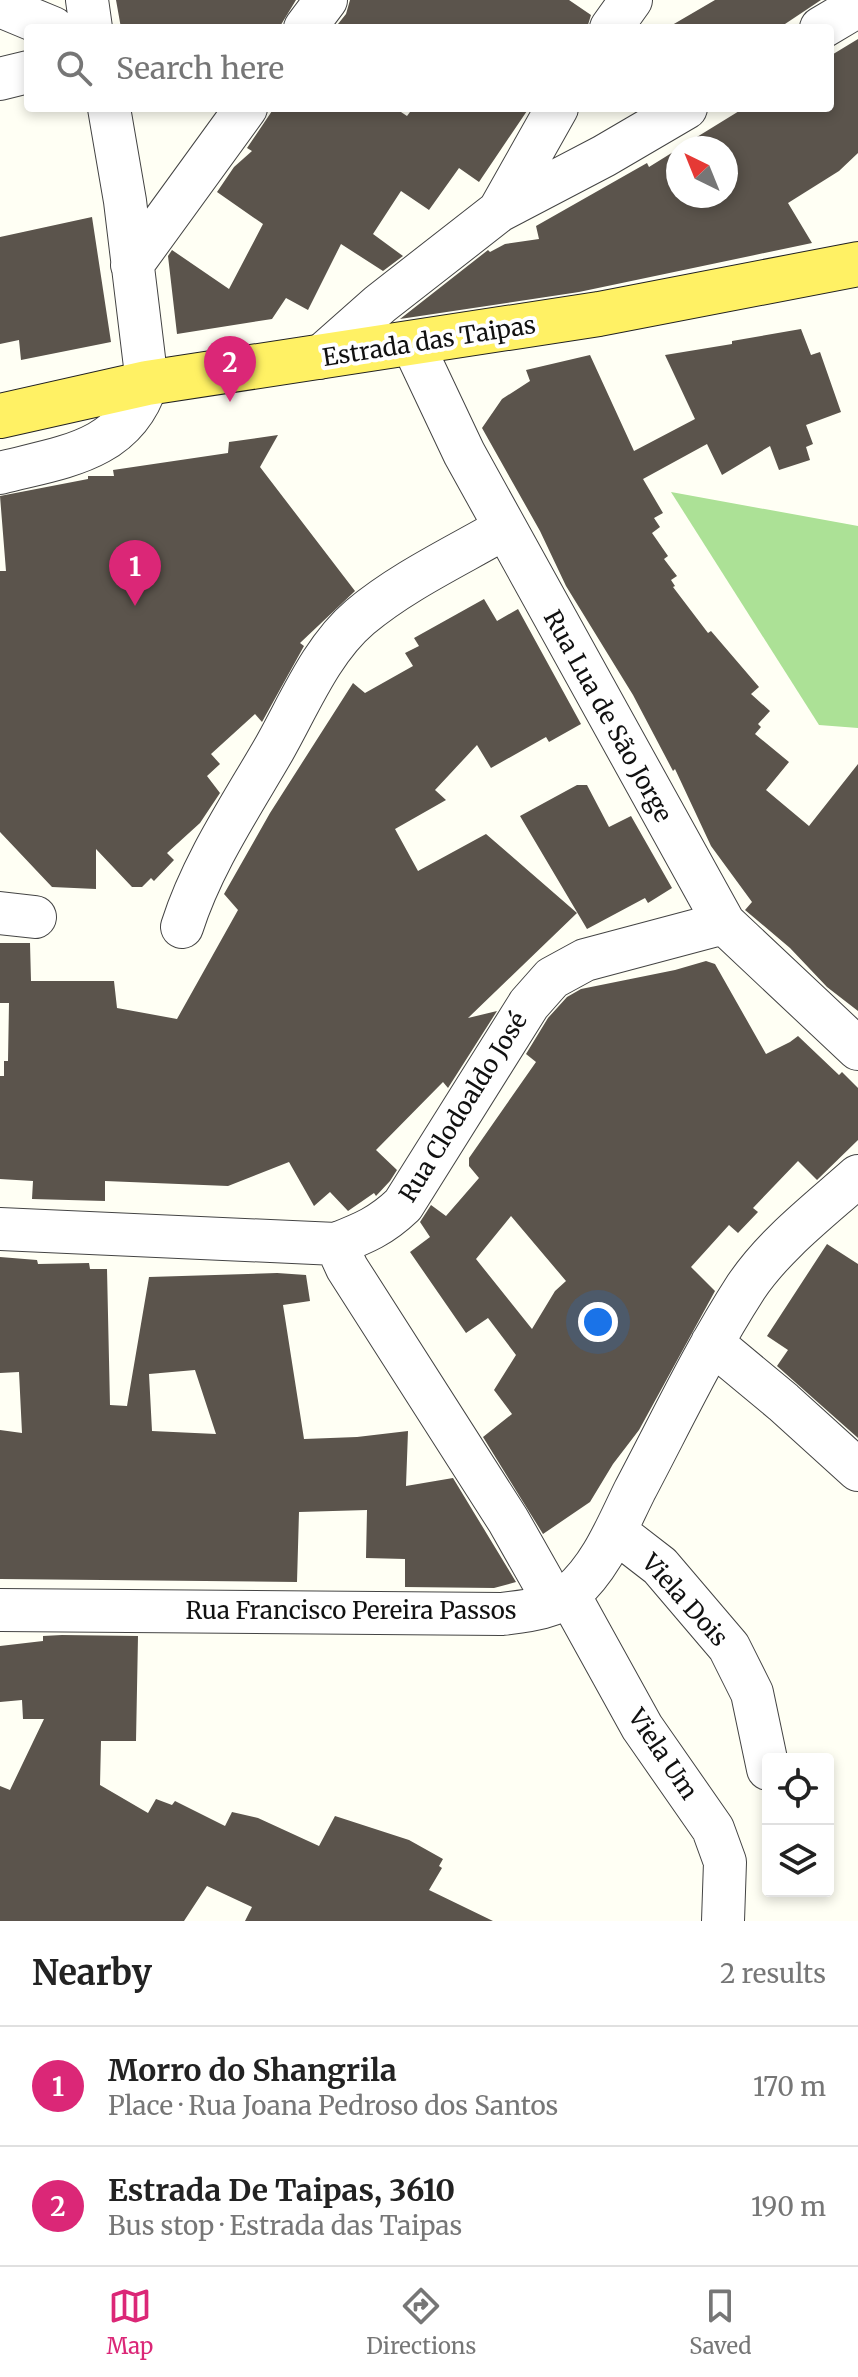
<!DOCTYPE html>
<html lang="en">
<head>
<meta charset="utf-8">
<style>
  body { margin:0; font-family:Merriweather,serif; background:#f2f2f2; color:#222 }
  .controls { position:absolute; right:24px; bottom:24px; display:grid; overflow:hidden; border-radius:8px; box-shadow:0 4px 12px #0003 }
  .controls button { width:72px; height:72px; display:grid; place-items:center; padding:0; border:0; border-bottom:2px solid #e0e0e0; background:#fff; color:#222; font:40px sans-serif }
  .compass { position:absolute; left:666px; top:136px; width:72px; height:72px; border-radius:50%; background:#fff; box-shadow:0 4px 12px #0003; rotate:317deg }
  .you { position:absolute; left:598px; top:1322px; width:28px; height:28px; margin:-20px; border:6px solid #fff; border-radius:50%; background:#1a73e8; box-shadow:0 0 0 12px #1a73e833 }
  .badge { display:grid; place-items:center; width:52px; height:52px; border-radius:50%; background:#db2777; color:#fff; font-size:26px; font-weight:700 }
  .pin { position:absolute; translate:-50% -66px; filter:drop-shadow(0 2px 4px #0008) }
  .pin::after { content:''; position:absolute; top:42px; width:28px; height:24px; background:inherit; clip-path:polygon(0 0,100% 0,50% 100%) }
  .list { margin:0; padding:0; list-style:none }
  h2 { display:flex; justify-content:space-between; align-items:center; height:104px; margin:0; padding:0 32px; font-size:34px }
  h2 small { font-size:26px; font-weight:400; color:#767676 }
  .list li { display:grid; grid-template-columns:52px 1fr auto; gap:24px; align-items:center; box-sizing:border-box; height:120px; padding:0 32px; border-top:2px solid #e0e0e0 }
  .list b { display:block; font-size:30px; white-space:nowrap }
  .list p { margin:0; font-size:26px; white-space:nowrap; color:#767676 }
  .list em { font-size:26px; font-style:normal; color:#767676 }
  .icon { flex:none; width:44px; height:44px; fill:none; stroke:currentColor; stroke-width:2; stroke-linecap:round; stroke-linejoin:round }
  .map { position:relative; flex:none; width:858px; height:1921px; overflow:hidden }
  .search { position:absolute; background:#fff; box-shadow:0 4px 12px #0003; left:24px; right:24px; top:24px; height:88px; display:flex; align-items:center; gap:20px; box-sizing:border-box; padding:0 28px; border-radius:8px; color:#767676; font-size:30px }
  .sheet { height:344px; background:#fff }
  nav { display:flex; justify-content:space-around; align-items:center; box-sizing:border-box; height:112px; border-top:2px solid #e0e0e0; background:#fff; font-size:22px; color:#767676 }
  nav a { display:grid; justify-items:center; gap:4px }
  nav .on { color:#db2777 }
  .map>svg:first-child { display:block }
  .forest { fill:#ace196 }
  .building { fill:#5b544c; fill-rule:evenodd }
  .lines { fill:none; stroke-linecap:round; stroke-linejoin:round }
  .minor-casing { stroke:#444; stroke-width:44 }
  .major-casing { stroke:#222; stroke-width:46 }
  .minor { stroke:#fff; stroke-width:42 }
  .major { stroke:#fff164; stroke-width:44 }
  .labels { text-anchor:middle; dominant-baseline:central; stroke-width:8; stroke-linejoin:round; paint-order:stroke }
  .street-label { font-size:24px; fill:#111; stroke:#fff }
</style>
</head>
<body>
<div class="map">
<svg width="858" height="1921" viewBox="0 0 858 1921">
  <rect width="100%" height="100%" fill="#fffff4"/>
  <path class="forest" d="M 671,492 L 858,526 L 858,728 L 819,725 Z"/>
  <path class="building" d="M 116,0 L 296,0 L 279,28 L 121,28 Z
    M 350,0 L 569,0 L 591,15 L 587,28 L 344,28 L 338,24 L 346,14 Z
    M 715,0 L 821,0 L 779,28 L 667,28 Z
    M 858,39 L 858,153 L 839,171 L 788,203 L 812,243 L 579,292 L 400,319 L 488,250 L 490,252 L 505,244 L 539,239 L 536,226 L 647,163 L 649,167 L 678,149 L 678,196 L 726,196 L 726,148 L 679,148 L 744,108 L 830,108 L 830,56 Z
    M 274,108 L 395,108 L 407,116 L 413,108 L 529,108 L 479,182 L 459,168 L 429,210 L 401,191 L 373,234 L 403,256 L 383,271 L 341,244 L 308,310 L 286,298 L 272,319 L 177,334 L 168,256 L 172,250 L 229,289 L 263,224 L 217,192 L 234,167 L 252,151 L 247,148 Z
    M 92,217 L 111,342 L 21,360 L 19,340 L 0,344 L 0,237 Z
    M 801,329 L 811,355 L 820,352 L 841,412 L 806,425 L 813,444 L 806,447 L 810,460 L 779,470 L 770,446 L 722,475 L 707,444 L 643,479 L 663,513 L 654,518 L 660,527 L 652,533 L 668,556 L 664,559 L 677,576 L 671,580 L 675,586 L 673,587 L 708,633 L 711,631 L 759,687 L 751,694 L 770,711 L 758,724 L 761,727 L 755,734 L 789,762 L 766,790 L 809,826 L 858,764 L 858,1011 L 827,987 L 790,948 L 745,910 L 752,902 L 711,846 L 675,769 L 673,771 L 633,695 L 566,586 L 540,531 L 482,428 L 502,399 L 530,381 L 526,370 L 590,355 L 634,451 L 695,419 L 665,355 L 732,344 L 732,341 Z
    M 278,435 L 260,467 L 355,591 L 300,643 L 304,646 L 262,722 L 255,714 L 211,754 L 220,764 L 207,776 L 220,793 L 200,823 L 167,853 L 174,860 L 154,881 L 151,878 L 142,887 L 132,887 L 96,849 L 96,889 L 52,887 L 0,832 L 0,571 L 6,571 L 0,496 L 88,479 L 88,476 L 114,476 L 113,470 L 228,453 L 229,442 Z
    M 484,599 L 497,621 L 518,609 L 581,724 L 549,742 L 546,737 L 491,768 L 477,745 L 435,790 L 446,800 L 395,829 L 418,871 L 486,834 L 577,913 L 468,1018 L 497,1011 L 448,1088 L 443,1082 L 376,1150 L 397,1170 L 390,1181 L 376,1196 L 374,1193 L 348,1211 L 330,1192 L 314,1206 L 289,1162 L 228,1186 L 105,1181 L 105,1201 L 32,1199 L 33,1181 L 0,1179 L 0,1076 L 4,1076 L 4,1061 L 8,1061 L 9,1003 L 0,1003 L 0,943 L 30,943 L 31,981 L 114,981 L 117,1008 L 177,1019 L 238,910 L 224,894 L 270,813 L 353,683 L 365,693 L 413,666 L 405,653 L 419,646 L 414,638 Z
    M 577,785 L 587,785 L 609,827 L 631,816 L 672,888 L 648,903 L 645,898 L 587,929 L 520,816 Z
    M 706,961 L 715,964 L 766,1054 L 790,1042 L 798,1036 L 839,1075 L 842,1072 L 858,1088 L 858,1140 L 817,1180 L 798,1161 L 753,1208 L 758,1212 L 738,1233 L 729,1225 L 691,1267 L 715,1291 L 639,1430 L 613,1464 L 590,1502 L 543,1534 L 483,1437 L 512,1414 L 494,1390 L 516,1355 L 488,1318 L 466,1333 L 410,1252 L 430,1237 L 420,1222 L 431,1205 L 446,1216 L 479,1178 L 469,1166 L 469,1158 L 536,1062 L 526,1054 L 548,1018 L 567,997 L 581,989 L 675,970 ZM 511,1216 L 566,1281 L 555,1291 L 532,1329 L 476,1259 Z
    M 827,1244 L 858,1264 L 858,1438 L 777,1366 L 788,1350 L 767,1336 Z
    M 0,1257 L 37,1260 L 38,1264 L 89,1263 L 90,1269 L 107,1269 L 110,1405 L 127,1406 L 149,1277 L 277,1273 L 306,1275 L 310,1301 L 283,1305 L 304,1439 L 357,1437 L 408,1431 L 406,1486 L 453,1478 L 516,1582 L 494,1588 L 405,1587 L 405,1559 L 366,1558 L 367,1510 L 299,1512 L 297,1582 L 0,1579 L 0,1430 L 22,1433 L 19,1372 L 0,1373 ZM 195,1370 L 216,1434 L 152,1431 L 149,1374 Z
    M 62,1635 L 138,1636 L 136,1741 L 101,1741 L 100,1785 L 148,1813 L 156,1799 L 172,1805 L 175,1801 L 225,1826 L 232,1812 L 258,1818 L 319,1846 L 335,1816 L 409,1840 L 443,1859 L 439,1866 L 442,1868 L 429,1890 L 493,1921 L 245,1921 L 252,1907 L 207,1886 L 184,1921 L 0,1921 L 0,1786 L 10,1790 L 44,1719 L 23,1719 L 22,1700 L 0,1702 L 0,1646 L 43,1641 L 43,1636 Z"/>
  <g class="lines">
    <g class="minor-casing">
      <path id="minor" d="M 87,0 L 91,28
        M 0,6 L 53,28
        M 305,28 L 326,0
        M 611,28 L 631,0
        M 821,28 L 858,6
        M 0,79 L 28,72
        M 499,211 L 557,108
        M 132,265 L 246,108
        M 412,343 L 464,453 L 724,923 L 858,1049
        M 319,358 L 380,304 L 499,211 L 604,156 L 686,108
        M 0,473 C 61,457 125,452 147,383 L 125,201 L 109,108
        M 0,913 L 35,917
        M 182,927 C 202,864 241,806 274,749 C 299,705 321,650 360,617 C 403,581 457,556 505,528
        M 0,1229 L 336,1244 C 364,1233 381,1226 403,1205 L 529,1004 L 552,978 L 585,960 L 724,923
        M 336,1244 L 347,1268 L 508,1520 L 542,1580 L 552,1604
        M 712,1343 L 783,1402 L 858,1470
        M 616,1532 L 660,1566 L 729,1647 L 752,1693 L 768,1769
        M 569,1595 L 642,1727 L 713,1829 L 725,1862 L 723,1921
        M 0,1610 L 502,1614 C 525,1611 553,1609 571,1593 C 602,1566 617,1526 635,1490 C 671,1422 704,1352 746,1287 C 775,1244 820,1210 858,1176"/>
    </g>
    <g class="major-casing">
      <path id="major" d="M 0,416 L 147,383 L 599,314 L 858,264"/>
    </g>
    <use href="#minor" class="minor"/>
    <use href="#major" class="major"/>
  </g>
  <g class="labels">
    <g class="street-label">
      <text transform="translate(429 341) rotate(-9)">Estrada das Taipas</text>
      <text transform="translate(608 716) rotate(61)">Rua Lua de São Jorge</text>
      <text transform="translate(463 1107) rotate(-58)">Rua Clodoaldo José</text>
      <text transform="translate(685 1600) rotate(48)">Viela Dois</text>
      <text x="351" y="1610">Rua Francisco Pereira Passos</text>
      <text transform="translate(663 1754) rotate(56)">Viela Um</text>
    </g>
  </g>
</svg>
<div class="controls">
<button><svg class="icon" aria-label="locate" viewBox="0 0 24 24"><circle cx="12" cy="12" r="6"/><path d="M12 2v4M12 18v4M2 12h4M18 12h4"/></svg></button>
<button><svg class="icon" aria-label="layers" viewBox="0 0 24 24"><path d="M12 4l9 5-9 5-9-5zM3 14l9 5 9-5"/></svg></button>
</div>
<svg class="compass" viewBox="-18 -18 36 36"><path d="M0-13l5 13h-10z" fill="#e53935"/><path d="M0 13l5-13h-10z" fill="#767676"/></svg>
<div class="you"></div>
<div class="pin badge" style="left:135px;top:606px">1</div>
<div class="pin badge" style="left:230px;top:402px">2</div>
<div class="search"><svg class="icon" aria-label="search" viewBox="0 0 24 24"><circle cx="10" cy="10" r="6"/><path d="M15 15l6 6"/></svg>Search here</div>
</div>
<section class="sheet">
<h2>Nearby<small>2 results</small></h2>
<ul class="list">
<li><span class="badge">1</span><div><b>Morro do Shangrila</b><p>Place · Rua Joana Pedroso dos Santos</p></div><em>170 m</em></li>
<li><span class="badge">2</span><div><b>Estrada De Taipas, 3610</b><p>Bus stop · Estrada das Taipas</p></div><em>190 m</em></li>
</ul>
</section>
<nav>
<a class="on"><svg class="icon" aria-label="map" viewBox="0 0 24 24"><path d="M3 6l6-2 6 2 6-2v14l-6 2-6-2-6 2zM9 4v14M15 6v14"/></svg>Map</a>
<a><svg class="icon" aria-label="directions" viewBox="0 0 24 24"><path d="M12 3l9 9-9 9-9-9zM9 14v-3h6M13 9l2 2-2 2"/></svg>Directions</a>
<a><svg class="icon" aria-label="saved" viewBox="0 0 24 24"><path d="M7 4h10v16l-5-4-5 4z"/></svg>Saved</a>
</nav>
</body>
</html>
